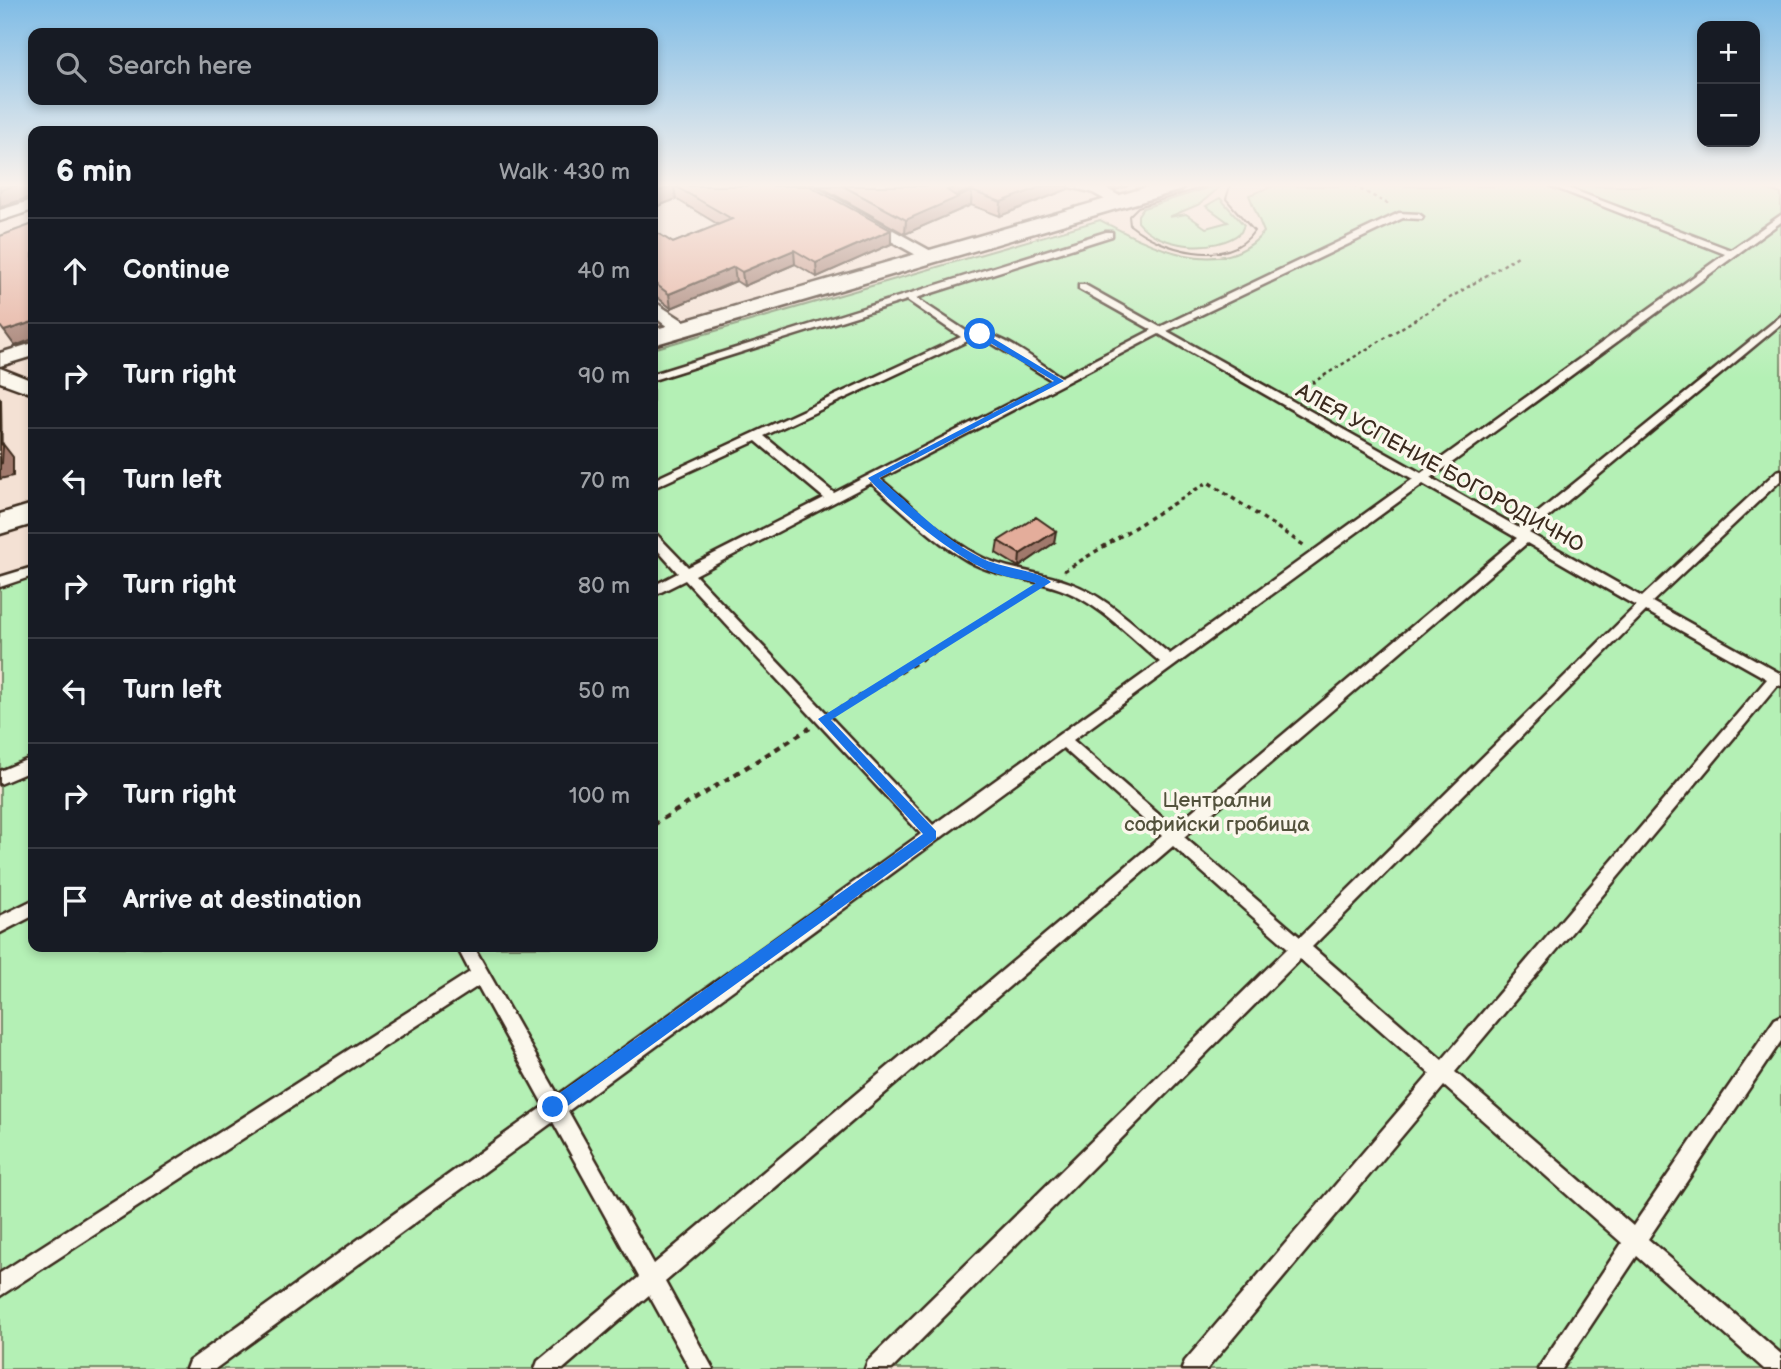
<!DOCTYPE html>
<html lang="en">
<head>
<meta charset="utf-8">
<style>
  body { margin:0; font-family:"Balsamiq Sans",sans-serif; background:#20242c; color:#f1f3f6 }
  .controls { position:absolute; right:21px; top:21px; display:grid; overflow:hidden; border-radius:14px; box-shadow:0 4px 10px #0003 }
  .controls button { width:63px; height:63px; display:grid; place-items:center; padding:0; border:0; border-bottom:2px solid #363941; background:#171b24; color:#f1f3f6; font:35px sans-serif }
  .stop { position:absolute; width:21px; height:21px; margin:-16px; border:5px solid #1a73e8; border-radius:50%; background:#fff }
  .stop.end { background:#1a73e8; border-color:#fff; box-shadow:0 2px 7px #0008 }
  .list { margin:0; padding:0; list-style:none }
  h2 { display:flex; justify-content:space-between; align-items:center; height:91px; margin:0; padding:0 28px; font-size:30px }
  h2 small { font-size:23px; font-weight:400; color:#9ea1a6 }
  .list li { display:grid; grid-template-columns:46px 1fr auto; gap:21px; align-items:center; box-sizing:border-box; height:105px; padding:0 28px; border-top:2px solid #363941 }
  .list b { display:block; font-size:26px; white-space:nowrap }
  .list em { font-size:23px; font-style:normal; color:#9ea1a6 }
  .icon { flex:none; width:38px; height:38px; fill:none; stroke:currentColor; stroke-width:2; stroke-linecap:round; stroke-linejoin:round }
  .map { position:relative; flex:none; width:1781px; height:1369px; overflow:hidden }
  .search { position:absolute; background:#171b24; box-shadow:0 4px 10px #0003; left:28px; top:28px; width:630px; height:77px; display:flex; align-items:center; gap:18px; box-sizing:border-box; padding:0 24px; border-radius:14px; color:#9ea1a6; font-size:26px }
  .panel { position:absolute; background:#171b24; box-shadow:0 4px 10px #0003; left:28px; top:126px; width:630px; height:826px; border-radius:14px }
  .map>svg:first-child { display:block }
  .green { fill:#b4f0b5; stroke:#788d6a; stroke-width:2 }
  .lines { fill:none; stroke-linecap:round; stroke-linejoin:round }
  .service-casing { stroke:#3b2a1e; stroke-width:5 }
  .minor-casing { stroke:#3b2a1e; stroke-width:5 }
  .tertiary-casing { stroke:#3b2a1e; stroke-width:5 }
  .path-far2 { stroke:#3b2a1e; stroke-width:2.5; stroke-dasharray:3.5 3.5; stroke-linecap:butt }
  .path-far1 { stroke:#3b2a1e; stroke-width:3.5; stroke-dasharray:4.5 4.5; stroke-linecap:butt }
  .path { stroke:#3b2a1e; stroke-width:4.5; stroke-dasharray:6 6; stroke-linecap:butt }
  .service { fill:#fbf7ec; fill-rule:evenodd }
  .minor { fill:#fbf7ec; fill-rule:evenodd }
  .tertiary { fill:#fbf7ec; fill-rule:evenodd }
  .tram { stroke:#3b2a1e; stroke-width:2 }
  .wall { fill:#c49585; stroke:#3b2a1e; stroke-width:2 }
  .shaded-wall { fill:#a0796c; stroke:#3b2a1e; stroke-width:2 }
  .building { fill:#e4ad9b; stroke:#3b2a1e; stroke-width:2 }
  .route { fill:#1a73e8 }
  .labels { text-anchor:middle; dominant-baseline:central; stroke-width:7; stroke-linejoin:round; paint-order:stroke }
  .street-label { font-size:21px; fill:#3b2a1e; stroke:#fbf7ec }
  .park-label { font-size:21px; fill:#53523c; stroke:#fbf7ec }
</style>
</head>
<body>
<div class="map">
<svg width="1781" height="1369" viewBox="0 0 1781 1369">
  <rect width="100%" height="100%" fill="#f4e1d4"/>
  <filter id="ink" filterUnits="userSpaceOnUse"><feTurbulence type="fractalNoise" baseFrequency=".0143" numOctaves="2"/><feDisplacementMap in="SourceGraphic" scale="14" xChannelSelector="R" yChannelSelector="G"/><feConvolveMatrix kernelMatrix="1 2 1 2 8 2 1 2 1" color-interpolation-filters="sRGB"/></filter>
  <g filter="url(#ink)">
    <path class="green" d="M 1214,186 L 1221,186 L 1200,204 L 1169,217 L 1186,214 L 1206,228 L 1228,222 L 1206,206 L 1220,198 L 1244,225 L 1241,232 C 1216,254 1158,248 1138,222 L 1138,215 L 1143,208 Z
      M 1273,186 L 1757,186 L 1781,194 L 1781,1369 L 0,1369 L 0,577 L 33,566 L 33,947 L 653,947 L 653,349 L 1100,220 C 1146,244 1221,284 1264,232 L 1249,195 Z"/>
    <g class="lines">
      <g class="service-casing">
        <path id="service" d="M 1065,186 L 1082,186 L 1108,193 L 1104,195 Z
          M 1551,186 L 1563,186 L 1731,250 L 1781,215 L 1781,222 L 1431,478 L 1519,528 L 1781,316 L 1781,324 L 1529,533 L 1642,597 L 1777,471 L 1781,470 L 1781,480 L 1652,602 L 1781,674 L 1781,686 L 1778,685 L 1455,1072 L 1633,1226 L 1775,1019 L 1781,1016 L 1781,1041 L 1648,1239 L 1781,1354 L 1781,1369 L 1764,1369 L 1637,1256 L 1562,1369 L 1538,1369 L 1622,1243 L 1444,1086 L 1207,1369 L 1182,1369 L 1185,1361 L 1430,1074 L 1300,959 L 892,1369 L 865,1369 L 868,1361 L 1288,948 L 1173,846 L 665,1282 L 713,1369 L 690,1369 L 649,1295 L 563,1369 L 535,1369 L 538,1361 L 639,1277 L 553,1122 L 215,1369 L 186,1369 L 189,1361 L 544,1106 L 478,986 L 0,1296 L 0,1273 L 470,972 L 457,947 L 474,947 L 558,1095 L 921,834 L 685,580 L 653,596 L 653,586 L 678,573 L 653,545 L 653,534 L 657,535 L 688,567 L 824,498 L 756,441 L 653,488 L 653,480 L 961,337 L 907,300 L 653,380 L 653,374 L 1106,232 L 1112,232 L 1112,236 L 916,298 L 969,333 C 992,325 1040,364 1061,377 L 1152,330 L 1079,289 L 1079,285 L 1085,285 L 1160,327 L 1399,213 L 1419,214 L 1423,217 L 1422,219 L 1403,218 L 1167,331 L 1421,473 L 1725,254 ZM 1159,334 L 1413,479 L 1170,654 C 1138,629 1108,597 1070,583 C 1040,571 1006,571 977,555 C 941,535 912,505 880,479 ZM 976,337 L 985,339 L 1053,381 L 834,493 L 764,436 ZM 871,483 C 903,510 932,540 968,561 C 997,577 1030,578 1060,589 C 1099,603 1129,636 1160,662 L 933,825 L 695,575 ZM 1423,484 L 1517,538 L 1173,827 L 1073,740 ZM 1527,543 L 1636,606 L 1300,937 L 1184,837 ZM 1646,611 L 1767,679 L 1442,1060 L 1312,947 ZM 1063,748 L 1162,836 L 654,1264 L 568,1111 Z
          M 33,567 L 33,576 L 0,587 L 0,577 Z
          M 33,757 L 33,770 L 0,784 L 0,771 Z
          M 33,900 L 33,916 L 0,933 L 0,916 Z"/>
      </g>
      <g class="minor-casing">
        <path id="minor" d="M 792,186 L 813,186 L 942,257 L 933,262 L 927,261 Z
          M 1081,186 L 1102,186 L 1130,202 L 1122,207 L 1116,206 Z
          M 33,200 L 33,210 L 0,221 L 0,210 Z
          M 653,301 L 690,325 L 693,329 L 690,333 L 676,333 L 653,316 Z
          M 33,343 L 33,356 L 0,366 L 0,353 Z
          M 0,368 L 33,381 L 33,394 L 0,382 Z"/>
      </g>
      <g class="tertiary-casing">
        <path id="tertiary" d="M 1151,186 L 1184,186 L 1181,190 L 653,345 L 653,330 Z
          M 33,504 L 33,524 L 0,534 L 0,514 Z"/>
      </g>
      <path class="path-far2" d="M 1354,186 L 1390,205
        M 1312,383 L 1518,256"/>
      <path class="path-far1" d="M 1298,392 L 1315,381
        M 1064,571 L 1208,482 L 1305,546
        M 961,635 L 1030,592"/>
      <path class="path" d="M 838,710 L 964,633
        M 653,825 L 810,728"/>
      <use href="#service" class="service"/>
      <use href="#minor" class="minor"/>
      <use href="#tertiary" class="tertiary"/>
      <path class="tram" d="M 1207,186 L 1138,207 L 1129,216 L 1130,225 C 1161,250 1228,270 1254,231 L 1226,199 L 1230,186"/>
    </g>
    <path class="wall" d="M 653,186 L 810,186 L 891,244 L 817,277 L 795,264 L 744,286 L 736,281 L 671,308 L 653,294 L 653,230 L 673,243 L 719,225 L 676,199 L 653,208 Z
      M 819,186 L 1068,186 L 1068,189 L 1000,216 L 971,205 L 905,234 Z
      M 1106,186 L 1128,186 L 1115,190 Z
      M 998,541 L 1054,543 L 1019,567 L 996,553 Z"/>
    <path class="shaded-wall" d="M 13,186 L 33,186 L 33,196 L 0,207 L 0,190 Z
      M 672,186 L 674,186 L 676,199 L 653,208 L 653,193 Z
      M 958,186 L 992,186 L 972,191 L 971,205 L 905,234 L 906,220 L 947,190 Z
      M 1043,186 L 1068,186 L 1068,189 L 1000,216 L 1001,202 Z
      M 1115,186 L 1128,186 L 1115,190 Z
      M 891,230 L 891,244 L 817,277 L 816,263 Z
      M 794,250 L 795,264 L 744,286 L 742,272 Z
      M 734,267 L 736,281 L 671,308 L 669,294 Z
      M 33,322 L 33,339 L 15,346 L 4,331 Z
      M 0,398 L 1,399 L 2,460 L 0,458 Z
      M 3,444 L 13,457 L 13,476 L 0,479 L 0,464 Z
      M 1056,531 L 1054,543 L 1019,567 L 1020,554 Z"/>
    <path class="building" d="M 0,186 L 13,186 L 0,190 Z
      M 653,186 L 672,186 L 653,193 Z
      M 675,186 L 810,186 L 891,230 L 816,263 L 794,250 L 742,272 L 734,267 L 669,294 L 653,282 L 653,230 L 673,243 L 732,219 Z
      M 843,186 L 958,186 L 947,190 L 956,196 L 980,186 L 1043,186 L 1001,202 L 972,191 L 906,220 Z
      M 33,224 L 33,322 L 4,331 L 0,326 L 0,236 Z
      M 3,444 L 2,463 L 0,464 L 0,445 Z
      M 1036,517 L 1056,531 L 1020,554 L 998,541 Z"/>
  </g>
  <linearGradient id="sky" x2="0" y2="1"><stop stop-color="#7fbce6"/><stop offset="0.49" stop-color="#faf2ec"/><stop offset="1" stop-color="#faf2ec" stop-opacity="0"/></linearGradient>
  <rect width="1781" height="378" fill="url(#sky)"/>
  <path class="route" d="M 977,332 L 983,332 L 1064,381 L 879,478 C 911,505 943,539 981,558 C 1000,568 1038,570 1051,582 L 831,720 L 936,831 L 936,839 L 558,1113 L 547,1113 L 547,1102 L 923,834 L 818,719 L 1036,583 C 1021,579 1003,577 989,571 C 952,555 895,508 868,478 L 1054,381 L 977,335 Z"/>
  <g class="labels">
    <g class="street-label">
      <text transform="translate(1440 468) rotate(29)">АЛЕЯ УСПЕНИЕ БОГОРОДИЧНО</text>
    </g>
    <g class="park-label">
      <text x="1217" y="800">Централни<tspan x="1217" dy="24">софийски гробища</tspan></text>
    </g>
  </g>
</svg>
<div class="controls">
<button>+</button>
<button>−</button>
</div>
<div class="stop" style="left:980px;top:334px"></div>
<div class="stop end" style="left:553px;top:1107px"></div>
<div class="search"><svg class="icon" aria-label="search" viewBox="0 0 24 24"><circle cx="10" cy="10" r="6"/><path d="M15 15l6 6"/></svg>Search here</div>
<section class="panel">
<h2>6 min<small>Walk · 430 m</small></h2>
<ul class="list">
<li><svg class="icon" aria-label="ahead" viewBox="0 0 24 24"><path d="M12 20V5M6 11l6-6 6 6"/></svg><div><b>Continue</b></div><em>40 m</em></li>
<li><svg class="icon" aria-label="right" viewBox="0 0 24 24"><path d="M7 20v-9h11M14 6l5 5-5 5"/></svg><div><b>Turn right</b></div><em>90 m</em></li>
<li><svg class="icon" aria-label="left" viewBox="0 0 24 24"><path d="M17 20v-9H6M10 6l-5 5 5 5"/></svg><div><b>Turn left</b></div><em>70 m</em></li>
<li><svg class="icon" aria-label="right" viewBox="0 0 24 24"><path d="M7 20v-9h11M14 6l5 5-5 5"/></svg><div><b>Turn right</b></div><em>80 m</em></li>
<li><svg class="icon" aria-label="left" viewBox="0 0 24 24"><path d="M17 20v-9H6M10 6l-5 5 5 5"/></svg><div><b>Turn left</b></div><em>50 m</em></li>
<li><svg class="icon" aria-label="right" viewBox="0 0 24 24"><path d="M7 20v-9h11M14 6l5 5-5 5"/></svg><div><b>Turn right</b></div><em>100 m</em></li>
<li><svg class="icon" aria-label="arrive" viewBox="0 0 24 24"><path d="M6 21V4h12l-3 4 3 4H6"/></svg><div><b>Arrive at destination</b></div></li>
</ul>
</section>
</div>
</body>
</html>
